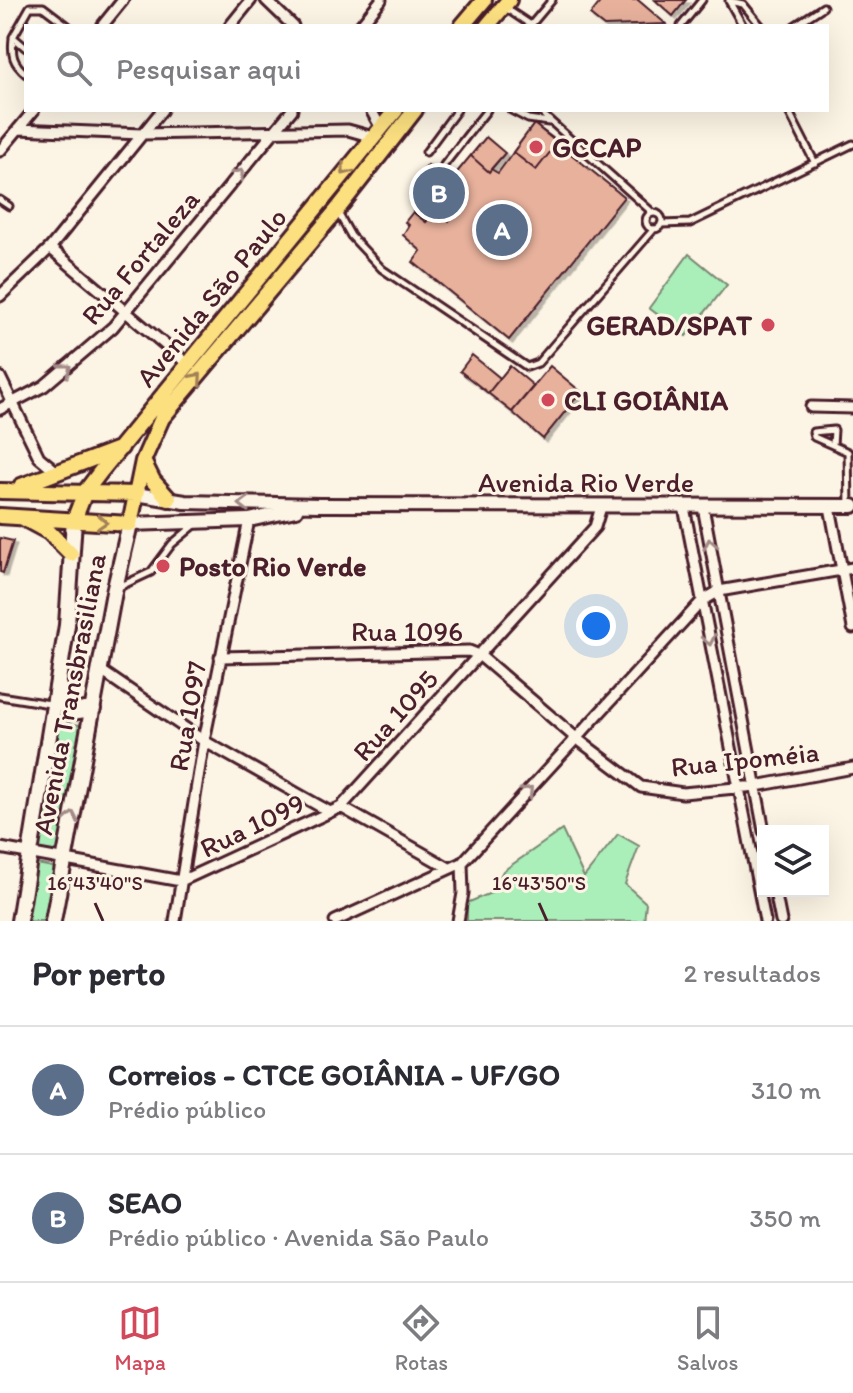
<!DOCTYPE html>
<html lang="pt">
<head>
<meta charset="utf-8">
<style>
  body { margin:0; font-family:Itim,sans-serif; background:#f7f7f7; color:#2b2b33 }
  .controls { position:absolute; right:24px; bottom:24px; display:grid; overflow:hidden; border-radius:0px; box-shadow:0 8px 32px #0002 }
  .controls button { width:72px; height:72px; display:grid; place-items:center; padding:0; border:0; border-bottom:2px solid #e1e1e2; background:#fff; color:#2b2b33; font:40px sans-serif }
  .you { position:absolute; left:596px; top:626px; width:28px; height:28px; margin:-20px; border:6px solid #fff; border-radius:50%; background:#1a73e8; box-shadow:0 0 0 12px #1a73e833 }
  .badge { display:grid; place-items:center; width:52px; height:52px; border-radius:50%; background:#d1495b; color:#fff; font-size:26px; font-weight:700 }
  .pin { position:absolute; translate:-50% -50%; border:4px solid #fff; box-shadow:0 2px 8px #0006 }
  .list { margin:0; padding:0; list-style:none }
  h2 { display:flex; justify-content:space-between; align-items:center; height:104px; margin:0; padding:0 32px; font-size:34px }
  h2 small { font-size:26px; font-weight:400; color:#7c7c81 }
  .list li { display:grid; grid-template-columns:52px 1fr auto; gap:24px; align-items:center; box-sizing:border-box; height:128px; padding:0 32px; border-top:2px solid #e1e1e2 }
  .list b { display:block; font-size:30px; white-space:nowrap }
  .list p { margin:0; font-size:26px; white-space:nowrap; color:#7c7c81 }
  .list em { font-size:26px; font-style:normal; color:#7c7c81 }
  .icon { flex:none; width:44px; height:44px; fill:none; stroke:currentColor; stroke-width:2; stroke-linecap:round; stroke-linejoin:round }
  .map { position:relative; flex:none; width:853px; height:921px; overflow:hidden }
  .search { position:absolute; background:#fff; box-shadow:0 8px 32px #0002; left:24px; right:24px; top:24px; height:88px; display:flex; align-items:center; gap:20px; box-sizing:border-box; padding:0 28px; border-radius:0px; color:#7c7c81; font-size:30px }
  .sheet { height:360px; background:#fff }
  nav { display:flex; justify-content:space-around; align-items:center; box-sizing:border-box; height:112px; border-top:2px solid #e1e1e2; background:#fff; font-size:22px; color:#7c7c81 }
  nav a { display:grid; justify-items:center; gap:4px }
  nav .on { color:#d1495b }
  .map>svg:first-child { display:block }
  .green { fill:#aaefb9; stroke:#7a8772; stroke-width:2 }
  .building { fill:#e7b19c; stroke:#4a1f2b; stroke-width:2; filter:url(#shadow) }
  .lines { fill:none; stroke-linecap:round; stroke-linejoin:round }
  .service-casing { stroke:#4a1f2b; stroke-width:11 }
  .minor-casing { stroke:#4a1f2b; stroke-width:15 }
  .tertiary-casing { stroke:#4a1f2b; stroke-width:18 }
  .secondary-casing { stroke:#4a1f2b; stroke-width:20 }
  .primary-casing { stroke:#4a1f2b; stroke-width:20 }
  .service { stroke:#fcf5e5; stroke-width:5 }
  .minor { stroke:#fcf5e5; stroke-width:9 }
  .tertiary { stroke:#fcf5e5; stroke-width:12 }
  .secondary { stroke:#fcf5e5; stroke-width:14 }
  .primary { stroke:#fce080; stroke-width:14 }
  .oneway { stroke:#a38056 }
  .oneway2 { stroke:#a38a88 }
  .ticks { fill:none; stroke:#4a1f2b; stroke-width:3 }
  .poi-dot { fill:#d1495b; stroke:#fcf5e5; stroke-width:3 }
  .labels { text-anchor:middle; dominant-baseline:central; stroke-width:6; stroke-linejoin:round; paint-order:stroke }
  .poi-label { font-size:28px; font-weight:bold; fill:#4a1f2b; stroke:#fcf5e5; text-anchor:start }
  .street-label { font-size:28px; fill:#4a1f2b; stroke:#fcf5e5 }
  .ticks-label { font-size:20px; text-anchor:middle; fill:#4a1f2b; stroke:#fcf5e5; stroke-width:6; stroke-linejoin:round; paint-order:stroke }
</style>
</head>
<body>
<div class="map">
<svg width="853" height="921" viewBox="0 0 853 921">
  <defs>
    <filter id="shadow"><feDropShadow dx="3.5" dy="3.5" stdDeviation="0" flood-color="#0004"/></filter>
  </defs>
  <rect width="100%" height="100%" fill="#fcf5e5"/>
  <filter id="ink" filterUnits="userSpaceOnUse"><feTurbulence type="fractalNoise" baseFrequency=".0125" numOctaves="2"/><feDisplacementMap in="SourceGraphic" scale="16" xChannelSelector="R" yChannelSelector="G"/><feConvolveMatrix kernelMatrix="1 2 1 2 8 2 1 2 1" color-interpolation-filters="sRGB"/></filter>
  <g filter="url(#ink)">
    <path class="green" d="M 689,254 L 727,285 L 686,336 L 649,308 Z
      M 59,710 L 68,723 L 80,725 L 87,720 L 59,854 L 36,851 Z
      M 562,830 L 584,877 L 618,834 L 639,846 L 625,884 L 646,903 L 644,921 L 467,921 L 467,903 L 491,893 L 503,871 Z
      M 37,864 L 58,868 L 50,921 L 27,921 Z"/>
    <path class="building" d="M 602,0 L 638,0 L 666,24 L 604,26 L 590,15 Z
      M 655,0 L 686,0 L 673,16 Z
      M 534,124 L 624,197 L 509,340 L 413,262 L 421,251 L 403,235 L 409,225 L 405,222 L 436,183 L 423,171 L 428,165 L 449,182 L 486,137 L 505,153 L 491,169 L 498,173 Z
      M 534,124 L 558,142 L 536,170 L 513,152 Z
      M 486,137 L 505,153 L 489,172 L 471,156 Z
      M 436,183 L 463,203 L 449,221 L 435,211 L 426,222 L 413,212 Z
      M 472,355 L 500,378 L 488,393 L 460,371 Z
      M 510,366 L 534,386 L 512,412 L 488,393 Z
      M 550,366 L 581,392 L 543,439 L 512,412 Z
      M 0,538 L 13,541 L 3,573 L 0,572 Z"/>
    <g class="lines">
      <g class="service-casing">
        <path id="service" d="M 729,1 L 743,4 L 761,26
          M 729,1 L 743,26
          M 504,7 L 531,25 L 552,0
          M 681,26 L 702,0
          M 794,26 L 823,7
          M 13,38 C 11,55 13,63 26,74
          M 26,48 L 13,37 L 30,7 L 43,7 L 68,26
          M 511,110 L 528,119 L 549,122
          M 538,110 L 653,213
          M 788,110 L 815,163
          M 426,152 L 457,110
          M 444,165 L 487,110
          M 0,200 L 9,206
          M 337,211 L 351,236 L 382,269 L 527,367 L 538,363 L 654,229
          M646 221a8 8 0 1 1 16 0a8 8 0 1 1-16 0Z
          M 661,224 L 690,223 L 853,144
          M 833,445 L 834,430 L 813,432 L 814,437 L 848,452 L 849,506
          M 119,587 L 151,572 L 172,544 L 196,524
          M 0,696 L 50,704"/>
      </g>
      <g class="minor-casing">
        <path id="minor" d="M 266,0 L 293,26
          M 102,26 L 123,0
          M 230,26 L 251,0
          M 360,26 L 381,0
          M 371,110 L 381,128
          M 18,129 L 142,134 L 348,130 L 373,137
          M 0,151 L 34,110
          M 50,248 L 189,365
          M 0,296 L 50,248 L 162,110
          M 0,377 L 39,457 L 57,472
          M 811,407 L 853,408
          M 0,409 L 44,386 L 113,327 L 292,110
          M 684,507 L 765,921
          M 703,507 L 764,831
          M 830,507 L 853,628
          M 220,657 L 469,651 L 479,655 L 576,738 L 641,787 L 683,793 L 756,786 L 853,768
          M 100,670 L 204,741 L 330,812
          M 341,807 L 449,868
          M 0,848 L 181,881 L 341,807 L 595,527 L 601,507
          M 775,891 L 781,921
          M 175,921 L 204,741 L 249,520
          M 335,921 L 462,863 L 702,601 L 719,591 L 853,568
          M 458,921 L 463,893 L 462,863"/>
      </g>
      <g class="tertiary-casing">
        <path id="tertiary" d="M 136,494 L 185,502 L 319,505 L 853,506
          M 130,524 L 249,520 L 296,510"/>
      </g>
      <g class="secondary-casing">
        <path id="secondary" d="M 59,686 L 63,703 L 71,712 L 93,709
          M 19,921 L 67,625 L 74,520
          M 53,921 L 114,592 L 130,524"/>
      </g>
      <g class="primary-casing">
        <path id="primary" d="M 462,26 L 484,0
          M 487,26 L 509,0
          M 143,461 L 153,481 L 169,499
          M 21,486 L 121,448
          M 0,491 L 136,494
          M 0,516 L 130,524 L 143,461 L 162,418 L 337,210 L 415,110
          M 23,518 L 49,532 L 71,554
          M 74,520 L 85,492 L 101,471 L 396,110"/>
      </g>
      <use href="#service" class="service"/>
      <use href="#minor" class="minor"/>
      <use href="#tertiary" class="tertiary"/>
      <use href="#secondary" class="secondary"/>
      <use href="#primary" class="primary"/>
    </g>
    <defs><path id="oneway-chevron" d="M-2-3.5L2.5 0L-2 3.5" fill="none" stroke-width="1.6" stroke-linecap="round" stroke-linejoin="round" transform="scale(2)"/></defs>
    <g class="oneway">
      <use href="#oneway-chevron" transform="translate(346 170) rotate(129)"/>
      <use href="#oneway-chevron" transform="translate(197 378) rotate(-49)"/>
      <use href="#oneway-chevron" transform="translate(102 522) rotate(4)"/>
    </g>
    <g class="oneway2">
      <use href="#oneway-chevron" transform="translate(239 174) rotate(-50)"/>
      <use href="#oneway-chevron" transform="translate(66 369) rotate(-37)"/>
      <use href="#oneway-chevron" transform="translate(244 504) rotate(-179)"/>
      <use href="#oneway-chevron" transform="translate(710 544) rotate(-101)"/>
      <use href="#oneway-chevron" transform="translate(709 640) rotate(79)"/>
      <use href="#oneway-chevron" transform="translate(528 791) rotate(-47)"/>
      <use href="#oneway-chevron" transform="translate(72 817) rotate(-79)"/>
    </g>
  </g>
  <path class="ticks" d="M 95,903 L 103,921M 539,903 L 547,921"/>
  <g class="poi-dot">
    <circle cx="536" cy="147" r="8"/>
    <circle cx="768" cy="325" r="8"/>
    <circle cx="548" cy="400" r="8"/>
    <circle cx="163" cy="566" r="8"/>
  </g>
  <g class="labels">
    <g class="poi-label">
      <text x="552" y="147">GCCAP</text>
      <text x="752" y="325" text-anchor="end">GERAD/SPAT</text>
      <text x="564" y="400">CLI GOIÂNIA</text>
      <text x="179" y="566">Posto Rio Verde</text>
    </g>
    <g class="street-label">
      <text transform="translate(140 257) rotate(-50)">Rua Fortaleza</text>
      <text transform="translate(211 297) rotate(-51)">Avenida São Paulo</text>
      <text x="586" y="482">Avenida Rio Verde</text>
      <text x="407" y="631">Rua 1096</text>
      <text transform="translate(69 694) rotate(-79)">Avenida Transbrasiliana</text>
      <text transform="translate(395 715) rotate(-48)">Rua 1095</text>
      <text transform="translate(187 716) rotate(-80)">Rua 1097</text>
      <text transform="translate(745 759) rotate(-6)">Rua Ipoméia</text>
      <text transform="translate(252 825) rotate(-26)">Rua 1099</text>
    </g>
  </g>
  <g class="ticks-label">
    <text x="95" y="890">16°43'40"S</text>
    <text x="539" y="890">16°43'50"S</text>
  </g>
</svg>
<div class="controls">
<button><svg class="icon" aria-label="layers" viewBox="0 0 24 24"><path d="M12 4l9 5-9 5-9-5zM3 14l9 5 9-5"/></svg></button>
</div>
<div class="you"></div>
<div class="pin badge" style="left:502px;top:230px;background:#5c6f8a">A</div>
<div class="pin badge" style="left:439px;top:193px;background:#5c6f8a">B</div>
<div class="search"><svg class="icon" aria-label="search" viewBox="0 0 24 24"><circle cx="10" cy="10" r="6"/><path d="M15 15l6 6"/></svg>Pesquisar aqui</div>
</div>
<section class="sheet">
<h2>Por perto<small>2 resultados</small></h2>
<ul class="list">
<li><span class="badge" style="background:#5c6f8a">A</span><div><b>Correios - CTCE GOIÂNIA - UF/GO</b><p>Prédio público</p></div><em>310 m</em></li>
<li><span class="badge" style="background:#5c6f8a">B</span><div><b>SEAO</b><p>Prédio público · Avenida São Paulo</p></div><em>350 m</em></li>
</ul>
</section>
<nav>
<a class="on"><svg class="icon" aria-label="map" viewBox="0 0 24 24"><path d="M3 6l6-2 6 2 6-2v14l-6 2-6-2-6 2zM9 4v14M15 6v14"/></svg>Mapa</a>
<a><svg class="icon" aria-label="directions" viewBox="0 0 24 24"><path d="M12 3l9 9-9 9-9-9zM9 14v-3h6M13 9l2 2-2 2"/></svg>Rotas</a>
<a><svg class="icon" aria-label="saved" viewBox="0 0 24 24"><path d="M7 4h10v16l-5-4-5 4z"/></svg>Salvos</a>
</nav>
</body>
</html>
